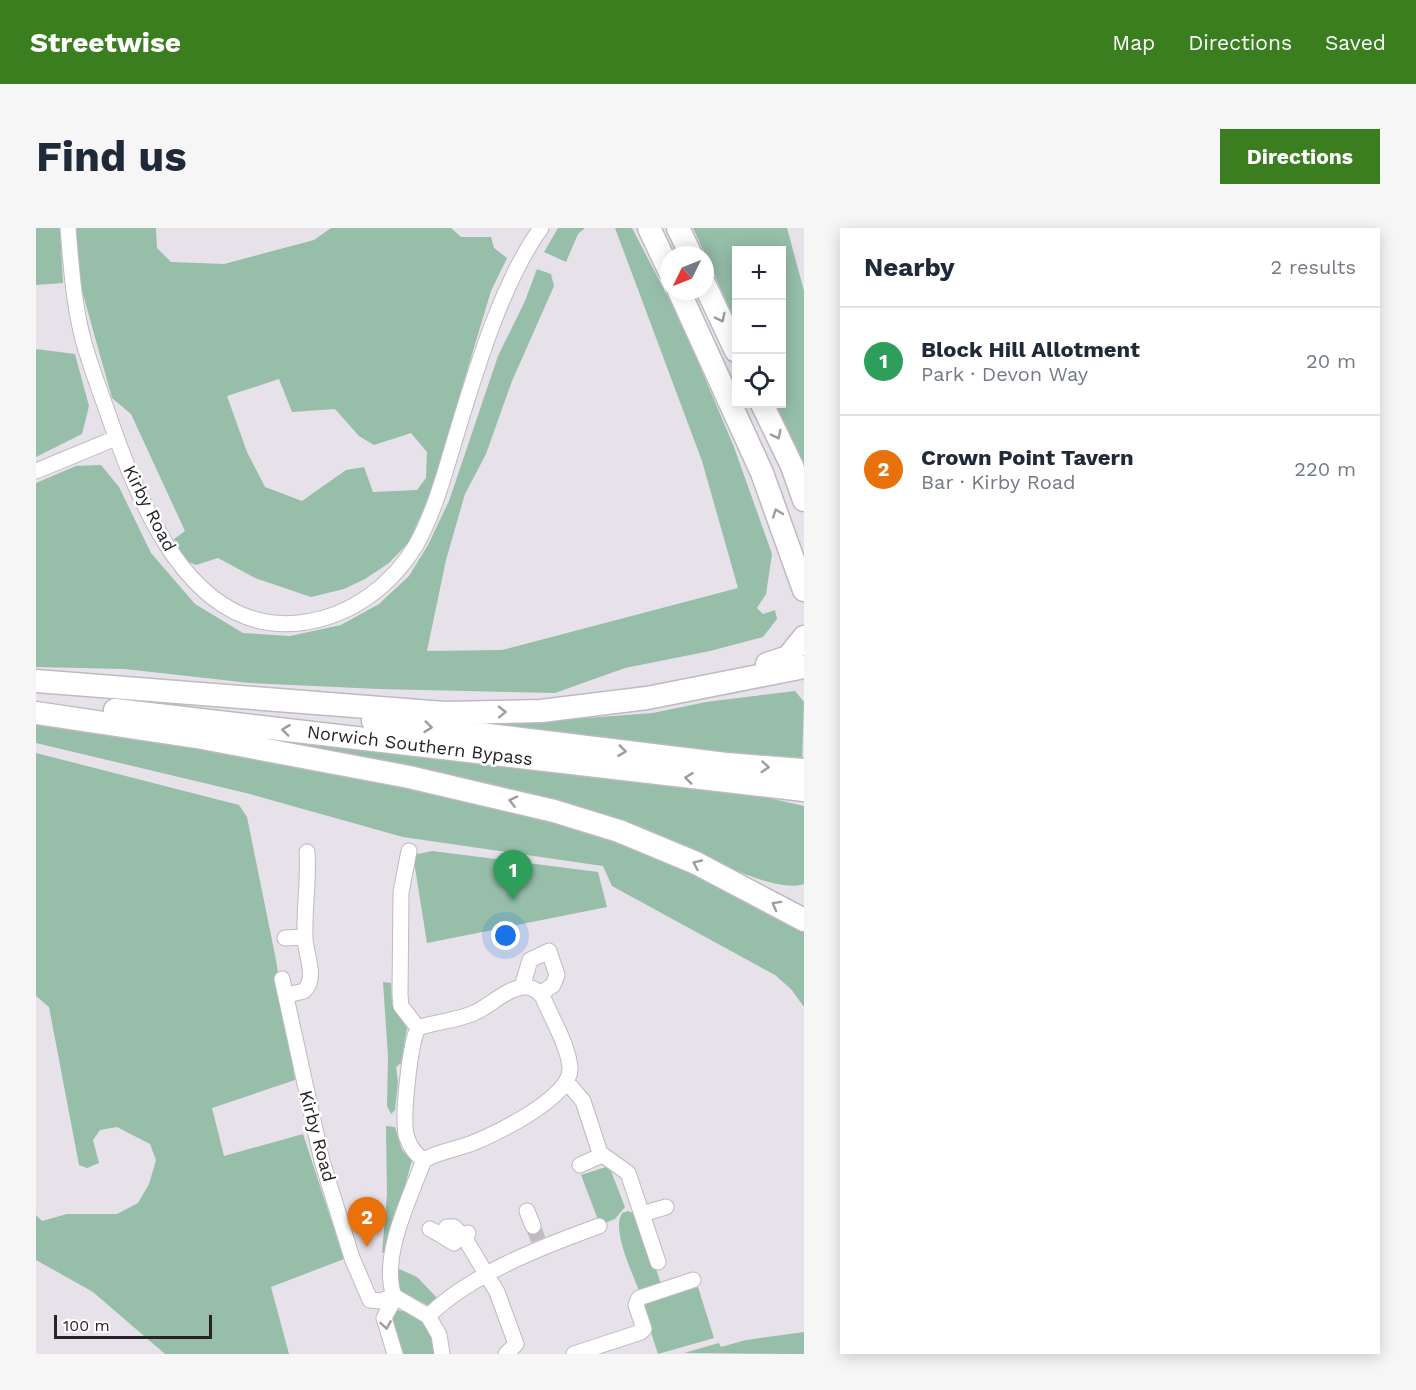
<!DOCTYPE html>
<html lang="en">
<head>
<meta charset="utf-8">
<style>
  body { margin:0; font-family:"Work Sans",sans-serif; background:#f6f6f7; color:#1f2937 }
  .controls { position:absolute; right:18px; top:18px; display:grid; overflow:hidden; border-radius:0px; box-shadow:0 3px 15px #0003 }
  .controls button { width:54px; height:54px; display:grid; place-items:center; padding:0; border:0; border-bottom:2px solid #e0e1e3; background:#fff; color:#1f2937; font:30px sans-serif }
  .compass { position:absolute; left:624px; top:18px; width:54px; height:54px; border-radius:50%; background:#fff; box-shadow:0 3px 15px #0003; rotate:227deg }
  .scale { position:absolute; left:18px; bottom:15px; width:158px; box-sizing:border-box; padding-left:6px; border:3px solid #262427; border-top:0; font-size:16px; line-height:21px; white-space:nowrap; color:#262427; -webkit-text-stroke:4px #fff; paint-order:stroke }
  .you { position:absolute; left:470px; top:708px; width:21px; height:21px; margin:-15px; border:4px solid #fff; border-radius:50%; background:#1a73e8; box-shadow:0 0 0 9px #1a73e833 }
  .badge { display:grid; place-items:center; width:39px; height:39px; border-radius:50%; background:#3b7e20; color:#fff; font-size:20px; font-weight:700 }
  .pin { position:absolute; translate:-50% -50px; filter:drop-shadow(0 2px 3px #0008) }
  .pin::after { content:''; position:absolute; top:32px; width:21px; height:18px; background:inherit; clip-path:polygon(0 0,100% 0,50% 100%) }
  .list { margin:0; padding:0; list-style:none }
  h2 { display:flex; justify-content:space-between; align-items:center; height:78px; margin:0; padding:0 24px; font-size:26px }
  h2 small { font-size:20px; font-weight:400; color:#747a83 }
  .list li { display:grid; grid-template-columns:39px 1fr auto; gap:18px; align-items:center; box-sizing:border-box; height:108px; padding:0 24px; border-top:2px solid #e0e1e3 }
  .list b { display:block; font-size:22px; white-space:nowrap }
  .list p { margin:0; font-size:20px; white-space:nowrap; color:#747a83 }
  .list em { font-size:20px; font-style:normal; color:#747a83 }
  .icon { flex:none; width:33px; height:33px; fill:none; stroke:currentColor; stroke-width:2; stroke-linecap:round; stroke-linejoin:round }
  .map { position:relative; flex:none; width:768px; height:1126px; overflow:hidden; border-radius:0px }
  header { display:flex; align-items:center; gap:36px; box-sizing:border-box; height:84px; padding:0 30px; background:#3b7e20; color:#fff }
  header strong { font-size:28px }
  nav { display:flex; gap:33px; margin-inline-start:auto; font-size:21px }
  .intro { display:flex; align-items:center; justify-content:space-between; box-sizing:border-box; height:144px; padding:0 36px }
  h1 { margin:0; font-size:42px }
  .button { padding:15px 27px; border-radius:0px; background:#3b7e20; color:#fff; font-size:21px; font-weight:700 }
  main { display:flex; gap:36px; padding:0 36px }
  aside { flex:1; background:#fff; border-radius:0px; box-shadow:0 3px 15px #0003 }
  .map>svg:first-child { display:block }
  .green { fill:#96bea9; fill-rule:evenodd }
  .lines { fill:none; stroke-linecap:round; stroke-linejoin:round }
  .minor-tunnel { stroke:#c0bbc2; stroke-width:15; stroke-dasharray:15 8; stroke-linecap:butt }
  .minor-casing { stroke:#bfb9c1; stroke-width:17 }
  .highway-casing { stroke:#bfb9c1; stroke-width:25 }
  .minor { stroke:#fff; stroke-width:15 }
  .highway { stroke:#fff; stroke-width:22 }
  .oneway { stroke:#9d9c9e }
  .labels { text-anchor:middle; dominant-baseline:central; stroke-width:5; stroke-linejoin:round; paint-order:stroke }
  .street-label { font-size:18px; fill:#262427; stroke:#fff }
</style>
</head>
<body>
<header>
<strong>Streetwise</strong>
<nav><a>Map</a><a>Directions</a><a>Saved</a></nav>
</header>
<div class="intro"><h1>Find us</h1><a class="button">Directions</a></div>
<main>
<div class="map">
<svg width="768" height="1126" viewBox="0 0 768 1126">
  <rect width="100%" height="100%" fill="#e7e1e9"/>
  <path class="green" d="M 0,0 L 24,0 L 27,55 L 0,57 Z
    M 36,0 L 120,0 L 121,20 L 135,34 L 188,36 L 278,12 L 295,0 L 415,0 L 425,9 L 455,9 L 458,20 L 471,30 L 455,63 L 394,266 L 373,314 L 353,335 L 329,351 L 308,361 L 275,369 L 219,350 L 182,330 L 160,337 L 150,333 L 138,311 L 149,303 L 95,186 L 76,170 L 45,59 ZM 243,151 L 256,184 L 299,181 L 323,208 L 338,217 L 375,205 L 391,224 L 390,250 L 381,262 L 337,264 L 328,239 L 310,242 L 266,273 L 229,259 L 211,224 L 191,168 Z
    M 522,0 L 549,0 L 542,6 L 530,34 L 508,24 Z
    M 579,0 L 596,0 L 646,96 L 698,219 L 736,326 L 730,366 L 721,380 L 727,386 L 739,382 L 741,391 L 727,409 L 674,423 L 589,440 L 519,465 L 343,461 L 214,455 L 89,441 L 0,439 L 0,255 L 40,238 L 65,237 L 83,259 L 115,325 L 159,376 L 207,405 L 254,408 L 305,397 L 343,376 L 373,348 L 392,317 L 413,273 L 462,128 L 489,73 L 501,41 L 515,46 L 518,58 L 476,153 L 450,226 L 429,266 L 410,332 L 391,423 L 466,422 L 702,360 L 666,233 Z
    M 657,0 L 751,0 L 768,63 L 768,244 L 737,176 L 746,176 L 746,22 L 700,22 L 700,94 Z
    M 0,121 L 39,126 L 53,178 L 46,206 L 0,229 Z
    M 759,463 L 768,474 L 766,535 L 496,501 L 409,494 L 497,494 L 617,485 L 670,474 Z
    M 0,494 L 201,524 L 372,559 L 517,593 L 582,613 L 659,645 L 768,703 L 768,779 L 755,761 L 739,747 L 576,658 L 567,638 L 367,609 L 210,565 L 0,515 Z
    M 162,502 L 711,565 L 768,578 L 768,656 C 742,665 689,637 663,626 Z
    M 0,525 L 203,577 L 211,589 L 240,732 L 259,852 L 176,880 L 188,928 L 267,906 L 308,1031 L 235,1059 L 253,1126 L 129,1126 L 57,1064 L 0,1032 L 0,987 L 6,993 L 31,986 L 81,986 L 102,975 L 113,956 L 120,932 L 114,916 L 81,899 L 64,902 L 57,912 L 63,935 L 51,940 L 43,937 L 13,779 L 0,768 Z
    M 396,623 L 562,644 L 571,679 L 391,715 L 377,627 Z
    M 347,754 L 355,755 L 356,776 L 371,800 L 365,835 L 360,839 L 362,854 L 359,882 L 355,886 L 351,878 L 352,828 Z
    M 350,898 L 359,899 L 366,922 L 376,932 L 351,1024 L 346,1025 L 351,967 Z
    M 573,938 L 589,979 L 579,991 L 564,997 L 545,947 Z
    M 592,983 L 602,987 L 626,1059 L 604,1065 C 597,1046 575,1002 586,985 Z
    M 361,1040 L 381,1049 L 402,1071 L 393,1078 L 362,1062 Z
    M 662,1059 L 678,1110 L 622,1126 L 606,1077 Z
    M 362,1082 C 387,1086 395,1103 401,1126 L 363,1126 L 355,1088 Z
    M 768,1104 L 768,1126 L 648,1125 L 683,1115 L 685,1119 L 710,1112 Z"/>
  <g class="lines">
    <path class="minor-tunnel" d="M 497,998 L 503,1014"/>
    <g class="minor-casing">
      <path id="minor" d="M 32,0 C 35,34 37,69 45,103 C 51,130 62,157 71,183 C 101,270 154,413 270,394 C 316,387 356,357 380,317 C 400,281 410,240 422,201 C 441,138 467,53 505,0
        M 0,243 L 80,210
        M 373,623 L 365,664 L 364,767 L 365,778 L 382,800
        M 249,710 L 269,709
        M 246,751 L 286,933 L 316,1030 L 334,1072 L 344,1073 L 358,1068
        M 486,759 L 494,732 L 513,723 L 521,747 L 517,757 L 504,766
        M 251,767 L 268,763 C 282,749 269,726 269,709 C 268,680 273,653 271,624
        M 531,854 L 547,873 L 564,925 L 592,945 L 622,1034
        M 544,937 L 566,927
        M 491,983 L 497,998
        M 606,986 L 630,979
        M 394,1001 L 405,1007 L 411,999 L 418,999 L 428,1009
        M 432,1005 L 428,1009 L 461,1064 L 480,1116 L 470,1126
        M 405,1007 L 418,1015
        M 358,1068 C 344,1029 374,969 388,932 C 401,924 417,922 431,917 C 456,908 536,870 534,840 C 532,816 515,790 506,767 C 501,763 497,759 490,759 C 474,758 455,777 440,784 C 422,793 401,793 382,800 C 374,815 365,894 371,910 C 374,919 380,927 388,932
        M 358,1068 L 392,1088 L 403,1107 L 406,1126
        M 359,1069 L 348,1090 L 359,1126
        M 392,1088 C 437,1045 505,1019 563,998
        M 538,1126 L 605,1104 L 608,1101 L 600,1077 L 603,1070 L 657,1052"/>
    </g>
    <g class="highway-casing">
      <path id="highway" d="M 613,0 L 633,42
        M 642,0 L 655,27
        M 669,57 L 700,123
        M 643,63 L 726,245 L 768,362
        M 726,176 L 756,238 L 768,272
        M 731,436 L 752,429 L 768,409
        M 0,453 L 408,485 L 505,483 L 611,470 L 768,439
        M 79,482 L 768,562
        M 0,485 L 161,509 L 373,549 L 518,583 L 583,603 L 660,635 L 768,692
        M 337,493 L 690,536 L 768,542"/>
    </g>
    <use href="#minor" class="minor"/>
    <use href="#highway" class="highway"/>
  </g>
  <defs><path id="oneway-chevron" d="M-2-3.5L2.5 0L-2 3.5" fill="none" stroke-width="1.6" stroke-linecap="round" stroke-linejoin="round" transform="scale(1.5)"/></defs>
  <g class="oneway">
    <use href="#oneway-chevron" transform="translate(685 90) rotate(64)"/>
    <use href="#oneway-chevron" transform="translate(741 207) rotate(64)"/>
    <use href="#oneway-chevron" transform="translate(741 285) rotate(-110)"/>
    <use href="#oneway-chevron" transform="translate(466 484) rotate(-1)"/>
    <use href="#oneway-chevron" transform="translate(392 499) rotate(6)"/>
    <use href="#oneway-chevron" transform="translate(250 502) rotate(-173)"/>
    <use href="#oneway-chevron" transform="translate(586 523) rotate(7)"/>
    <use href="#oneway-chevron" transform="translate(729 539) rotate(4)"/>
    <use href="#oneway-chevron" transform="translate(653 550) rotate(-173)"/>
    <use href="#oneway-chevron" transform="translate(477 573) rotate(-166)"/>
    <use href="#oneway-chevron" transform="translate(661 636) rotate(-155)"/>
    <use href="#oneway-chevron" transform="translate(740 677) rotate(-151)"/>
    <use href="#oneway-chevron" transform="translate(350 1097) rotate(81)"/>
  </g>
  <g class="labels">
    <g class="street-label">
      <text transform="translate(114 280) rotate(63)">Kirby Road</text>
      <text transform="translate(384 517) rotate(7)">Norwich Southern Bypass</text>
      <text transform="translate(282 908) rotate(75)">Kirby Road</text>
    </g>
  </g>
</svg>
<div class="controls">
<button>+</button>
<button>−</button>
<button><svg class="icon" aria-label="locate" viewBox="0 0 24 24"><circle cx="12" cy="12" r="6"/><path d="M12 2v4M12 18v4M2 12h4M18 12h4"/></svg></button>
</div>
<svg class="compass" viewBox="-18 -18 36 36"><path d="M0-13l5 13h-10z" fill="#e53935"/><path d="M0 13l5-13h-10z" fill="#747a83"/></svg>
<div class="scale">100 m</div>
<div class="you"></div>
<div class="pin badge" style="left:477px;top:672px;background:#2e9e5b">1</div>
<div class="pin badge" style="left:331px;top:1019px;background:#e8710a">2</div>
</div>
<aside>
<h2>Nearby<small>2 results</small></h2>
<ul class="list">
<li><span class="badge" style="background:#2e9e5b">1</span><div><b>Block Hill Allotment</b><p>Park · Devon Way</p></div><em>20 m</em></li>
<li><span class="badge" style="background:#e8710a">2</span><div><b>Crown Point Tavern</b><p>Bar · Kirby Road</p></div><em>220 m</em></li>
</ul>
</aside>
</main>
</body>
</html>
